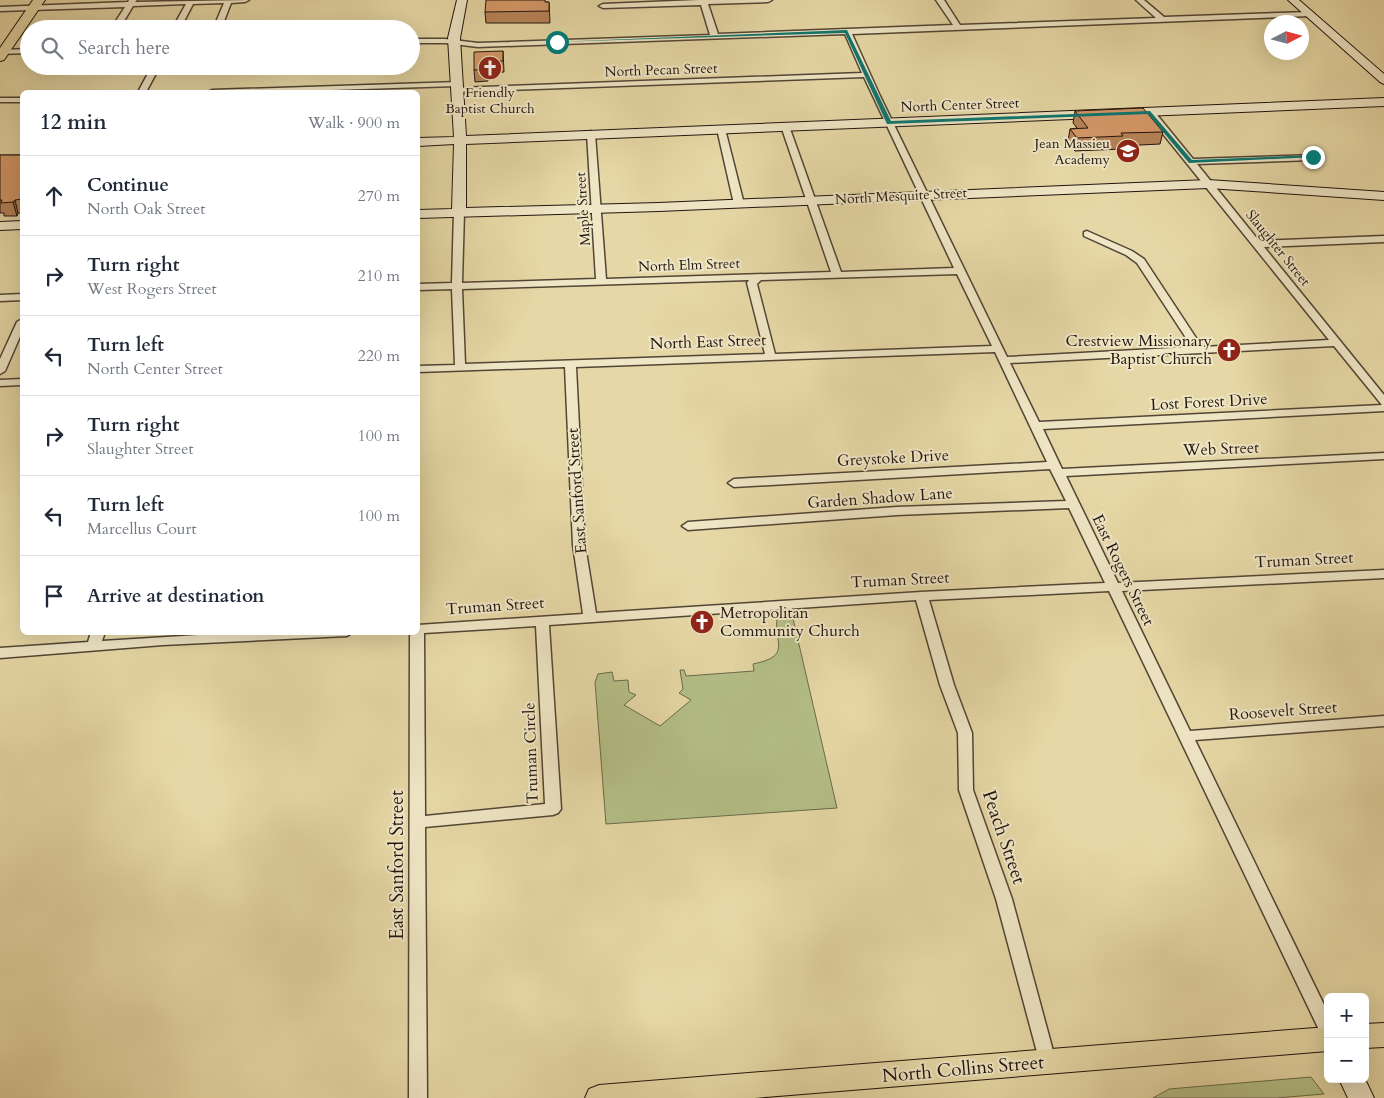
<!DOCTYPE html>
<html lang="en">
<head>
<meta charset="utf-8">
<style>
  body { margin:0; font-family:Cardo,serif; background:#f2f2f3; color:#1f2937 }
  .controls { position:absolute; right:15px; bottom:15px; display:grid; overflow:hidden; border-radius:8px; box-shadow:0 5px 20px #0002 }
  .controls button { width:45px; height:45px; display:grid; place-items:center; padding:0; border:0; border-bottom:1px solid #e0e1e3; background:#fff; color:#1f2937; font:25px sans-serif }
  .compass { position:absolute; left:1264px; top:15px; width:45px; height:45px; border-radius:50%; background:#fff; box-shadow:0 5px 20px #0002; rotate:84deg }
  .stop { position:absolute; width:15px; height:15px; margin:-11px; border:4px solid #0f766e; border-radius:50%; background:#fff }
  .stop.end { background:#0f766e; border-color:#fff; box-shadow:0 1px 5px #0008 }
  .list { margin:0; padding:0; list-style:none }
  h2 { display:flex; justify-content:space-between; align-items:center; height:65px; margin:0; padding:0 20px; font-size:21px }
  h2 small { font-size:16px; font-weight:400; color:#747a83 }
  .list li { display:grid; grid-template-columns:32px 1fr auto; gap:15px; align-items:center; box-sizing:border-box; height:80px; padding:0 20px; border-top:1px solid #e0e1e3 }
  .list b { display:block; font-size:19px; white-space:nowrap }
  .list p { margin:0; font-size:16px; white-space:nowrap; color:#747a83 }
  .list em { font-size:16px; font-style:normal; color:#747a83 }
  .icon { flex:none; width:28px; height:28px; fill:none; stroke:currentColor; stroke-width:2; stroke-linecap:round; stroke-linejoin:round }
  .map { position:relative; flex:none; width:1384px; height:1098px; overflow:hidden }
  .search { position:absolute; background:#fff; box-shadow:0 5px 20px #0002; left:20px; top:20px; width:400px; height:55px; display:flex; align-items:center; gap:12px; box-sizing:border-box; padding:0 18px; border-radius:28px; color:#747a83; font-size:19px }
  .panel { position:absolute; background:#fff; box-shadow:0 5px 20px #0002; left:20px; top:90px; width:400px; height:545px; border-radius:8px }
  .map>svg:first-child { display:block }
  .green { fill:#b4bf87; stroke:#6a6a4b }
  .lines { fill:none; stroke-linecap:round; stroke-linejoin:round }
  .street-casing { stroke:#524535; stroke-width:3 }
  .secondary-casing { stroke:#21140f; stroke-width:2 }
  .primary-casing { stroke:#21140f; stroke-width:2 }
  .street { fill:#efe6c5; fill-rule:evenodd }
  .secondary { fill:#efe6c5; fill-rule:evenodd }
  .primary { fill:#e6d8a6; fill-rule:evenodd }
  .wall { fill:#b78359; stroke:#21140f }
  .shaded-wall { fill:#956a49; stroke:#21140f }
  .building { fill:#d59868; stroke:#21140f }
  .route { fill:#0f766e }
  .labels { text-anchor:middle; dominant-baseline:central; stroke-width:4; stroke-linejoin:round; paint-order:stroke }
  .far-street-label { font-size:14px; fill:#21140f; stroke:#efe6c5 }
  .far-poi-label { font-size:14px; fill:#21140f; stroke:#efe6c5 }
  .poi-label { font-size:16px; fill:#21140f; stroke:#efe6c5; text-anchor:end }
  .street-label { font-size:16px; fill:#21140f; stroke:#efe6c5 }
  .near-street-label { font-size:19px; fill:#21140f; stroke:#efe6c5 }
</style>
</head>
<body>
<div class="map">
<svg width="1384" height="1098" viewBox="0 0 1384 1098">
  <rect width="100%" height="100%" fill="#e6d8a6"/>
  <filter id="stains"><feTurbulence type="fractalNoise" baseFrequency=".004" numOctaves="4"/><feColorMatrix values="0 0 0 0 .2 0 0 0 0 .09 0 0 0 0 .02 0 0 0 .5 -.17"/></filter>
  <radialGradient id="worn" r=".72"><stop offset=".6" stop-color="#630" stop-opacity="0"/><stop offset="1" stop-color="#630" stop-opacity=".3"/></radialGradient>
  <path class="green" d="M 791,610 L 837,808 L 606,824 L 595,682 L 598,674 L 612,672 L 614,681 L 628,680 L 629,692 L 636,695 L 624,705 L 660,726 L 691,700 L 679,693 L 683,689 L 680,670 L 684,670 L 686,676 L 754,671 L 753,664 C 792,656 774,644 777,618 L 782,612 Z
    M 1311,1077 L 1324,1094 L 1277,1098 L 1153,1098 L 1169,1089 Z"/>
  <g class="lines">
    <g class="street-casing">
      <path id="street" d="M 129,0 L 137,0 L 135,2 L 249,0 L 245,2 L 231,3 L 221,29 L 213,29 L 224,3 L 193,4 L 180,29 L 172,29 L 186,4 L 133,6 L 121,26 L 118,26 L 114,24 L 125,7 L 0,11 L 0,7 L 128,2 Z
        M 699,0 L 772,0 L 768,2 L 708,4 L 718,34 L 953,25 L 936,0 L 944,0 L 960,25 L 1156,18 L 1136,0 L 1144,0 L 1164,17 L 1310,12 L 1314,14 L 1310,16 L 852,34 L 880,96 L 1007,357 L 1192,347 L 1137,263 L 1126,255 L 1084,236 L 1084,232 L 1087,231 L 1132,251 L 1144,259 L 1202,347 L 1329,340 L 1147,114 L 1147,110 L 1153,110 L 1193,159 L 1316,155 L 1317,157 L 1313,160 L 1197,164 L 1259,241 L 1384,236 L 1384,242 L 1264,247 L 1384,395 L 1384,411 L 1043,429 L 1062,469 L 1384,453 L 1384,459 L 1066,476 L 1118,583 L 1384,570 L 1384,578 L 1122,591 L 1190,731 L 1384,716 L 1384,726 L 1195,740 L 1328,1013 L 1328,1038 L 1322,1036 L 1109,591 L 929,600 L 954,685 L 972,733 L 973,790 L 1012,899 L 1056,1062 L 1053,1067 L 1047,1070 L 1041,1067 L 996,899 L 959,790 L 958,733 L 940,685 L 916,600 L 549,625 L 561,809 L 558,813 L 553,815 L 425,827 L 427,1098 L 409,1098 L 410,632 L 418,632 L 418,625 L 583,614 L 573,545 L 565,367 L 418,372 L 418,366 L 455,365 L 452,289 L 418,290 L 418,284 L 452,283 L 454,212 L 459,209 L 464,212 L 462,283 L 596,279 L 587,134 L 591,131 L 595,134 L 606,279 L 831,272 L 781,126 L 785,124 L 789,126 L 841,272 L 954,268 L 864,77 L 456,92 L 452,90 L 456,88 L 862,73 L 845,34 L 478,47 L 445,43 L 411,43 L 411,39 L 445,39 L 478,43 L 710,35 L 701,5 L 603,8 L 599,6 L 603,4 ZM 957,274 L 992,346 L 775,354 L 757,284 L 761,280 ZM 749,280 L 747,283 L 765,354 L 465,364 L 462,289 ZM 1334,346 L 1382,405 L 1039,422 L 1010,363 ZM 995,352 L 1047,462 L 734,479 L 728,483 L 734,487 L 1050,469 L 1066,501 L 897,507 L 688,522 L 682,526 L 688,530 L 897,515 L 1069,508 L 1105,583 L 921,592 L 596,613 L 585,545 L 576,367 ZM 536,626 L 545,804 L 425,816 L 424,633 Z
        M 29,49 L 29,53 L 0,54 L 0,50 Z
        M 152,66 L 160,66 L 146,92 L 138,92 Z
        M 459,82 L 460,84 L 456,86 L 269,92 L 208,92 L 212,90 Z
        M 0,98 L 22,98 L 22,102 L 0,102 Z
        M 718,127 L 725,129 L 744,204 L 742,206 L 734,204 L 717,129 Z
        M 22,294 L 22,300 L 0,301 L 0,295 Z
        M 22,319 L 22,332 L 5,371 L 0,374 L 0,359 L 17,322 Z
        M 22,379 L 22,385 L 0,386 L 0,380 Z
        M 91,632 L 105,632 L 102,641 L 247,632 L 353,632 L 347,636 L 163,645 L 0,658 L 0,648 L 88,642 Z"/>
    </g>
    <g class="secondary-casing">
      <path id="secondary" d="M 457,0 L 467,0 L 460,38 L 466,136 L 1384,98 L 1384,106 L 466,144 L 466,208 L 659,203 L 1208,180 L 1384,192 L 1384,200 L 1208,188 L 659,211 L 418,218 L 418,210 L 452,209 L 454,144 L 418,146 L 418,138 L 454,137 L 448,38 Z
        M 1288,0 L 1299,0 L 1384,74 L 1384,84 L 1380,82 Z
        M 22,221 L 22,229 L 0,230 L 0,222 Z
        M 1339,1079 L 1365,1079 L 1374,1098 L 1348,1098 Z"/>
    </g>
    <g class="primary-casing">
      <path id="primary" d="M 33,0 L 45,0 L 4,60 L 0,61 L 0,48 Z
        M 1384,1023 L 1384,1047 L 1365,1048 L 1365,1024 Z
        M 1328,1027 L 1328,1051 L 754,1098 L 585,1098 L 589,1089 L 599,1085 Z"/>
    </g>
    <use href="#street" class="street"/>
    <use href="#secondary" class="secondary"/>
    <use href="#primary" class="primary"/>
  </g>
  <path class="wall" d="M 546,2 L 549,2 L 550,23 L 486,23 L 485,12 Z
    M 503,51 L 504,72 L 488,73 L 488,81 L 475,82 L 474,70 Z
    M 1075,111 L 1163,132 L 1160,144 L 1121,146 L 1121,149 L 1075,151 L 1068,141 L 1070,129 L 1077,128 L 1073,123 Z
    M 0,155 L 22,155 L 22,213 L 18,213 L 17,216 L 4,216 L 4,213 L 0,213 Z"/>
  <path class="shaded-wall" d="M 15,200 L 18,213 L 17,216 L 13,202 Z"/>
  <path class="building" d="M 486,0 L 545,0 L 545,2 L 549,2 L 549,11 L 485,12 Z
    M 503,51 L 503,61 L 487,61 L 487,69 L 474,70 L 474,52 Z
    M 1143,108 L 1163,132 L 1121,133 L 1123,136 L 1077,138 L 1070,129 L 1088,128 L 1075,111 Z
    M 0,155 L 22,155 L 22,199 L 15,200 L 13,202 L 1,203 L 2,200 L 0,200 Z"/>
  <path class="route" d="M 847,30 L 891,121 L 1150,111 L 1192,160 L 1313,155 L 1316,157 L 1189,163 L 1148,114 L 887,124 L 845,33 L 555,42 Z"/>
  <defs>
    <g id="church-disc" transform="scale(1.25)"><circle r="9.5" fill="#8f2418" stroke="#efe6c5"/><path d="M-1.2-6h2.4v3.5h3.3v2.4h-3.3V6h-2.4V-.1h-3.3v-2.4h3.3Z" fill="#fff"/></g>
    <g id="school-disc" transform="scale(1.25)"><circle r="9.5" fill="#8f2418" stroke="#efe6c5"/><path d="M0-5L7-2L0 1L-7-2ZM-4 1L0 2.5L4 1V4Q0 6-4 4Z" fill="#fff"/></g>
  </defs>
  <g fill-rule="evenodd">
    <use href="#church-disc" x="490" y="68"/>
    <use href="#school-disc" x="1128" y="151"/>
    <use href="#church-disc" x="1229" y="350"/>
    <use href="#church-disc" x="702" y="622"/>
  </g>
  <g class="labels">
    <g class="far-street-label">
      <text transform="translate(661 70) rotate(-2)">North Pecan Street</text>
      <text transform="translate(960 105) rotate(-2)">North Center Street</text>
      <text transform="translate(901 196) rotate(-3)">North Mesquite Street</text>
      <text transform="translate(583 209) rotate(-94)">Maple Street</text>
      <text transform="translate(1278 248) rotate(51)">Slaughter Street</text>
      <text transform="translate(689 265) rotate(-2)">North Elm Street</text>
    </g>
    <g class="far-poi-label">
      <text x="490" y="92">Friendly<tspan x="490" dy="16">Baptist Church</tspan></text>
      <text x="1110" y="143" text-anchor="end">Jean Massieu<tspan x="1110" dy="16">Academy</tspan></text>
    </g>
    <g class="poi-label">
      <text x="1212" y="341">Crestview Missionary<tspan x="1212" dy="18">Baptist Church</tspan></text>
      <text x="720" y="613" text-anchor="start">Metropolitan<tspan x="720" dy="18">Community Church</tspan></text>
    </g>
    <g class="street-label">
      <text transform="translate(708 342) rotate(-2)">North East Street</text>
      <text transform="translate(1209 402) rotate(-3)">Lost Forest Drive</text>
      <text transform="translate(1221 449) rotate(-2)">Web Street</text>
      <text transform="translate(893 458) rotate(-3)">Greystoke Drive</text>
      <text transform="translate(577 491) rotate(-94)">East Sanford Street</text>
      <text transform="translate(880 498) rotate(-4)">Garden Shadow Lane</text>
      <text transform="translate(1304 560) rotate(-3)">Truman Street</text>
      <text transform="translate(1123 570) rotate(64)">East Rogers Street</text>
      <text transform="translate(900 580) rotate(-3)">Truman Street</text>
      <text transform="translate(495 606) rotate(-4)">Truman Street</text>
      <text transform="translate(1283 711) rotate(-4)">Roosevelt Street</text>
      <text transform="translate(531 753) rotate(-92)">Truman Circle</text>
    </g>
    <g class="near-street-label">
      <text transform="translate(1004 837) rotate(71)">Peach Street</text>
      <text transform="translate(397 865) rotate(-90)">East Sanford Street</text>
      <text transform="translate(963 1069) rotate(-5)">North Collins Street</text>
    </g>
  </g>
  <rect width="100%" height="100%" filter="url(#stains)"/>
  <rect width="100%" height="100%" fill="url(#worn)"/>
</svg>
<div class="controls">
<button>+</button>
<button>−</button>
</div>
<svg class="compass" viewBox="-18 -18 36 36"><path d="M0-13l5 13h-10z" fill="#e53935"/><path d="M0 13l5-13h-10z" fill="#747a83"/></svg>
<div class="stop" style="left:557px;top:42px"></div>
<div class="stop end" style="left:1313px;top:157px"></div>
<div class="search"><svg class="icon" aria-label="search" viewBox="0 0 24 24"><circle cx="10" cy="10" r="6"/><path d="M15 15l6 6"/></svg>Search here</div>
<section class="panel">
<h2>12 min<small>Walk · 900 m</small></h2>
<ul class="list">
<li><svg class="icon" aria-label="ahead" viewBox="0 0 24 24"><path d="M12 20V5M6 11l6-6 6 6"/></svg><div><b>Continue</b><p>North Oak Street</p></div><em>270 m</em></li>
<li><svg class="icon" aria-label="right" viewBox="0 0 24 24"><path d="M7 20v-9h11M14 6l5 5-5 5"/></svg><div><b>Turn right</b><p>West Rogers Street</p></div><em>210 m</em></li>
<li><svg class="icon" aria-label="left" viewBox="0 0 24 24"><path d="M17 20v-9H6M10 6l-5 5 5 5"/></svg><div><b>Turn left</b><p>North Center Street</p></div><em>220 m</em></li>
<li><svg class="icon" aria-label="right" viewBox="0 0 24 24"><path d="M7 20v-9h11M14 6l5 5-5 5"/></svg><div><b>Turn right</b><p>Slaughter Street</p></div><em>100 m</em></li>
<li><svg class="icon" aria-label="left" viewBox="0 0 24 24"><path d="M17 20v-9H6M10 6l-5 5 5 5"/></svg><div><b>Turn left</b><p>Marcellus Court</p></div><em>100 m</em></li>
<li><svg class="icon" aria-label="arrive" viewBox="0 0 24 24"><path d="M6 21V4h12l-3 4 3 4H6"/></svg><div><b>Arrive at destination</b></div></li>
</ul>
</section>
</div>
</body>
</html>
